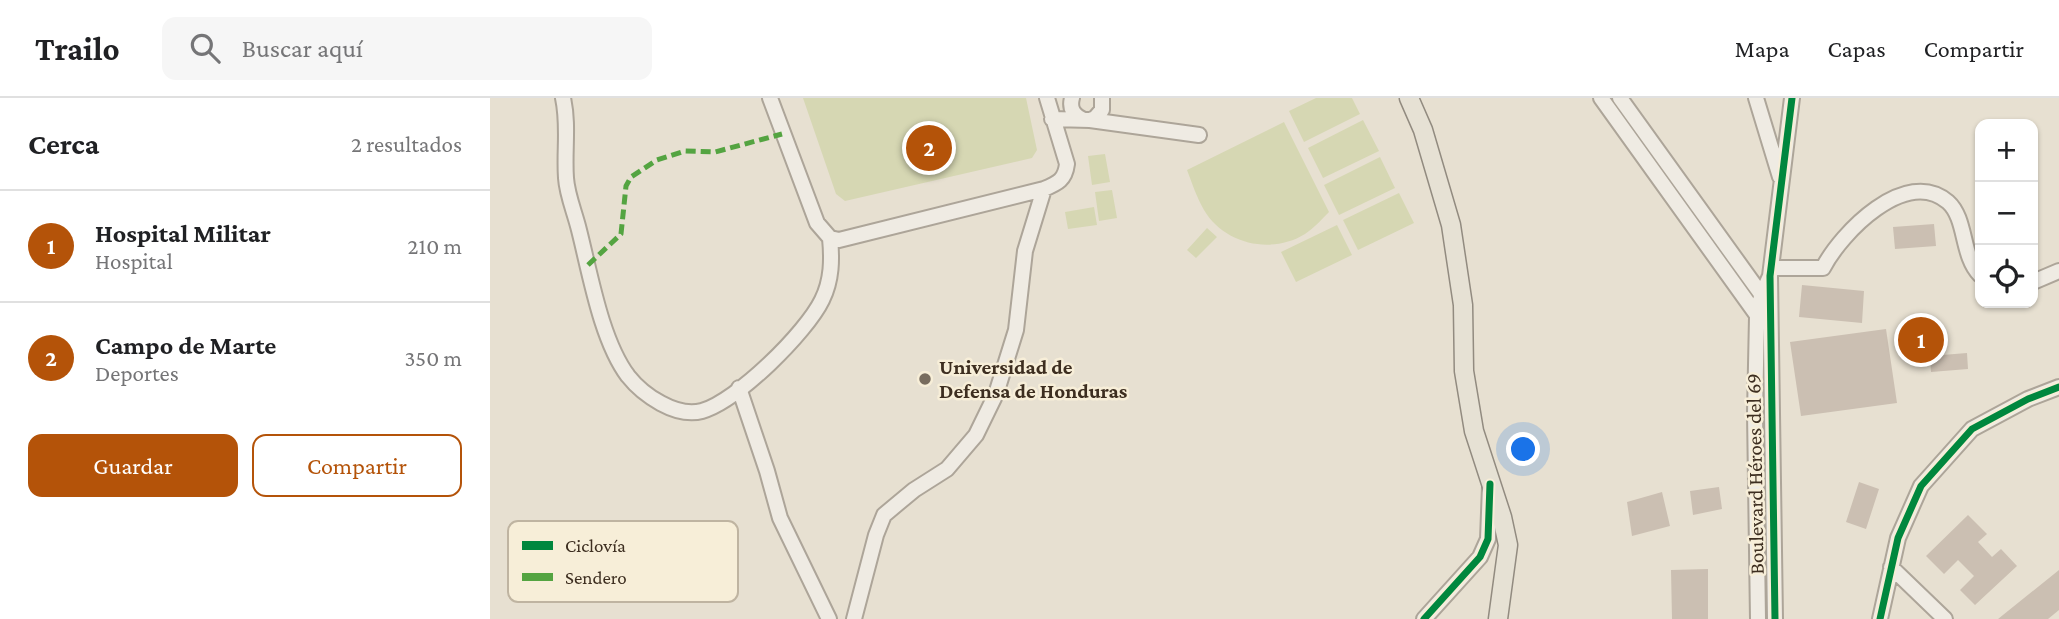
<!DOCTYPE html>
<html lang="es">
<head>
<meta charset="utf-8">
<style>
  body { margin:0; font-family:"Crimson Pro",serif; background:#f6f6f6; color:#202124 }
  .controls { position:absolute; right:21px; top:21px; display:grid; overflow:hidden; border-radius:14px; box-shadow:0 2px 5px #0004 }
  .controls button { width:63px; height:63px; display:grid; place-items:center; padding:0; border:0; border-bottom:2px solid #e0e0e0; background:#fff; color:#202124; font:35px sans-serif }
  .you { position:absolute; left:1034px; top:352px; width:24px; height:24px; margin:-18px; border:5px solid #fff; border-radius:50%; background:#1a73e8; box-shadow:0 0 0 10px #1a73e833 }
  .badge { display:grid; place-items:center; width:46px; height:46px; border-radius:50%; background:#b45309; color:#fff; font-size:23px; font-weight:700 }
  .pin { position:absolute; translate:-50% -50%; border:4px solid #fff; box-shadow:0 2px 7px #0006 }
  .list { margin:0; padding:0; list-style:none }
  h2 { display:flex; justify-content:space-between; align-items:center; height:91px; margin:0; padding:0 28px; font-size:30px }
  h2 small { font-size:23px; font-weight:400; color:#757577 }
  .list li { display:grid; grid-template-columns:46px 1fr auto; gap:21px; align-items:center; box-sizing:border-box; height:112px; padding:0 28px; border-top:2px solid #e0e0e0 }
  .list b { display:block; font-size:26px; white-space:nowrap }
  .list p { margin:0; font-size:23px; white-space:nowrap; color:#757577 }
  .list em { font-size:23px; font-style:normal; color:#757577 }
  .actions { display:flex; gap:14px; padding:21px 28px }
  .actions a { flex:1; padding:16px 0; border:2px solid #b45309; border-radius:14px; text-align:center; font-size:24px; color:#b45309 }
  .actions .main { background:#b45309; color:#fff }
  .icon { flex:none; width:38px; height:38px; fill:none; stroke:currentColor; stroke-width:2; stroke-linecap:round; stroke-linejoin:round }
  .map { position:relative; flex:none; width:1569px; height:521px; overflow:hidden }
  header { display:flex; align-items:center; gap:42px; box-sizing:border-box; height:98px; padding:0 35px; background:#fff; border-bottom:2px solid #e0e0e0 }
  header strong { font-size:33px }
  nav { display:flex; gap:38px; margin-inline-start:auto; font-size:24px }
  .search { width:490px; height:63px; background:#f6f6f6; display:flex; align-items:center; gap:18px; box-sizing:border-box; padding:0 24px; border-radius:14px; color:#757577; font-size:26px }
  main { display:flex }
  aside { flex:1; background:#fff }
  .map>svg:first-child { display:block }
  .pitch { fill:#d6d7b3 }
  .building { fill:#cbbfb2 }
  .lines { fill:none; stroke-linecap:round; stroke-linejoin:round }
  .minor-casing { stroke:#ada599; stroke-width:18 }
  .major-casing { stroke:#928b80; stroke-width:21 }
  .minor { stroke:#efebe3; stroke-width:14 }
  .major { stroke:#e6e1d4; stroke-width:18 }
  .quiet { stroke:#54a441; stroke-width:5; stroke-dasharray:10 5; stroke-linecap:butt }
  .cycleway-casing { stroke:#f7eed8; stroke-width:11 }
  .cycleway { stroke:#00873e; stroke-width:7 }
  .poi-dot { fill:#786c5e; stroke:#f7eed8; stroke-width:2.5 }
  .labels { text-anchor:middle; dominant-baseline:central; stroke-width:5; stroke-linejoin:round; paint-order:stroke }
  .poi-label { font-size:21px; font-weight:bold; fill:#3d2e20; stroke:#f7eed8; text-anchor:start }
  .street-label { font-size:21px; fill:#3d2e20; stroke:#f7eed8 }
  .key { fill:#f7eed8; stroke:#bfb4a1; stroke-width:2 }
  .key-label { font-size:19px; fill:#3d2e20 }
</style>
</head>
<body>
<header>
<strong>Trailo</strong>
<div class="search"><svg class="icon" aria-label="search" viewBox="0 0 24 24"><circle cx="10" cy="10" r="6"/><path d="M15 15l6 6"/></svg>Buscar aquí</div>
<nav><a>Mapa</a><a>Capas</a><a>Compartir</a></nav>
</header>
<main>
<aside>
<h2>Cerca<small>2 resultados</small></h2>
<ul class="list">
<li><span class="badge">1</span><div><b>Hospital Militar</b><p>Hospital</p></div><em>210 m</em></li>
<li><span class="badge">2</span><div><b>Campo de Marte</b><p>Deportes</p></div><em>350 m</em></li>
</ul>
<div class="actions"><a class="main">Guardar</a><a>Compartir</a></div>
</aside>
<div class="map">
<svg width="1569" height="521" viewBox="0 0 1569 521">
  <rect width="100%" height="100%" fill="#e7e0d1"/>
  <path class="pitch" d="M 313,0 L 536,0 L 547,52 L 542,60 L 355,103 L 346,96 Z
    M 826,0 L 862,0 L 870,16 L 814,44 L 799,13 Z
    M 873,22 L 889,53 L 833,80 L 818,50 Z
    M 794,24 L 839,114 C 832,121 824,130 815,136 C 781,157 734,146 714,112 C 707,100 702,85 697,72 Z
    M 615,56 L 620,84 L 602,87 L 598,58 Z
    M 890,59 L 905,90 L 849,117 L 834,87 Z
    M 622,92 L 627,120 L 609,123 L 605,94 Z
    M 909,95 L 924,125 L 868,152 L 853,122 Z
    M 604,109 L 607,127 L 578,131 L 575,114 Z
    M 847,127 L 862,157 L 806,184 L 791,154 Z
    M 717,130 L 727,139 L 706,160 L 697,152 Z"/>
  <path class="building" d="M 1444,126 L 1446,148 L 1405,151 L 1403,129 Z
    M 1312,187 L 1374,193 L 1372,225 L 1309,219 Z
    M 1396,231 L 1407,305 L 1311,318 L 1300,244 Z
    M 1477,255 L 1478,271 L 1441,274 L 1440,258 Z
    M 1369,384 L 1389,391 L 1376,431 L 1356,424 Z
    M 1229,389 L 1232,411 L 1203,417 L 1200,393 Z
    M 1172,394 L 1180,428 L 1142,438 L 1137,404 Z
    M 1478,417 L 1497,436 L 1488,444 L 1502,459 L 1511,451 L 1527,468 L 1485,507 L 1470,492 L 1484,478 L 1468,462 L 1454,476 L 1436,458 Z
    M 1218,471 L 1218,521 L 1182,521 L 1181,472 Z
    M 1569,472 L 1569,512 L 1558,521 L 1508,521 Z"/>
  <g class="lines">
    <g class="minor-casing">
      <path id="minor" d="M 73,0 C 79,27 74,53 76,80 C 77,97 85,115 89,132 C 100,175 111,242 138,278 C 153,297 186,320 212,313 C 247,303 316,235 332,202 C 342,182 342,161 340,140
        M 280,0 L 327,125 L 340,140 L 349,142 L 554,91 C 568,85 575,82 577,66 L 557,0
        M 582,0 C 579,11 584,18 594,22
        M 1111,0 L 1269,220
        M 1130,0 L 1276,203
        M 1266,0 L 1290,79
        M 562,21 L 600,22 L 709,37
        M 600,22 L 605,20 L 612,12 L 612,0
        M 1281,170 L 1333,170 C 1351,135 1416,68 1458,104 C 1477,121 1471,158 1490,177
        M 1543,184 L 1569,173
        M 249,290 L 277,373 L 290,420 L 339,521
        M 1401,469 L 1455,521
        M 364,521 L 386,437 L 394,417 L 424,392 L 457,371 L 486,337 L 506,296 L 526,232 L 535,153 L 554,91
        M 934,521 L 990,459 L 998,441 L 1000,388
        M 1268,521 L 1265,315 L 1267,219 L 1271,198 L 1280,178
        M 1285,521 L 1280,178 L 1302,0
        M 1390,521 L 1408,440 L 1431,388 L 1482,331 L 1538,301 L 1569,289"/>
    </g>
    <g class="major-casing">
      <path id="major" d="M 919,0 L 933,32 L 961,127 L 973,207 L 974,273 L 984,333 L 1012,419 L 1018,447 L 1008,521"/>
    </g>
    <use href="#minor" class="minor"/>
    <use href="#major" class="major"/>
    <path class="quiet" d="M 98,167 L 131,136 L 136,88 L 141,79 L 167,62 L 195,53 L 225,54 L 292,36"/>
    <g class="cycleway-casing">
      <path id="cycleway" d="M 934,521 L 990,459 L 998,441 L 1000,386
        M 1285,521 L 1280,178 L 1302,0
        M 1390,521 L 1408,440 L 1431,388 L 1482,331 L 1538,301 L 1569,289"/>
    </g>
    <use href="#cycleway" class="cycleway"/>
  </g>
  <circle class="poi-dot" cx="435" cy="281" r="7"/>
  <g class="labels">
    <g class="poi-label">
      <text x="449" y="269">Universidad de<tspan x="449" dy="24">Defensa de Honduras</tspan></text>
    </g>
    <g class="street-label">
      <text transform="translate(1265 376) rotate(-91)">Boulevard Héroes del 69</text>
    </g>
  </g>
  <rect x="18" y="423" width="230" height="81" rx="10" class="key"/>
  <rect x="32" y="443" width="31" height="9" fill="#00873e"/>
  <rect x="32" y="475" width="31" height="8" fill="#54a441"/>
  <g class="key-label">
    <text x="75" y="454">Ciclovía</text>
    <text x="75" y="486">Sendero</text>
  </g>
</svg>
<div class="controls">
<button>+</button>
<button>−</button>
<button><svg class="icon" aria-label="locate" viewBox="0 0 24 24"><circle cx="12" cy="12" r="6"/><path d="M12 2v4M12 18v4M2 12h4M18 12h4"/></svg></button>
</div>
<div class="you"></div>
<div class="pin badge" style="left:1431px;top:242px">1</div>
<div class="pin badge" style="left:439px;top:50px">2</div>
</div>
</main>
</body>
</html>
